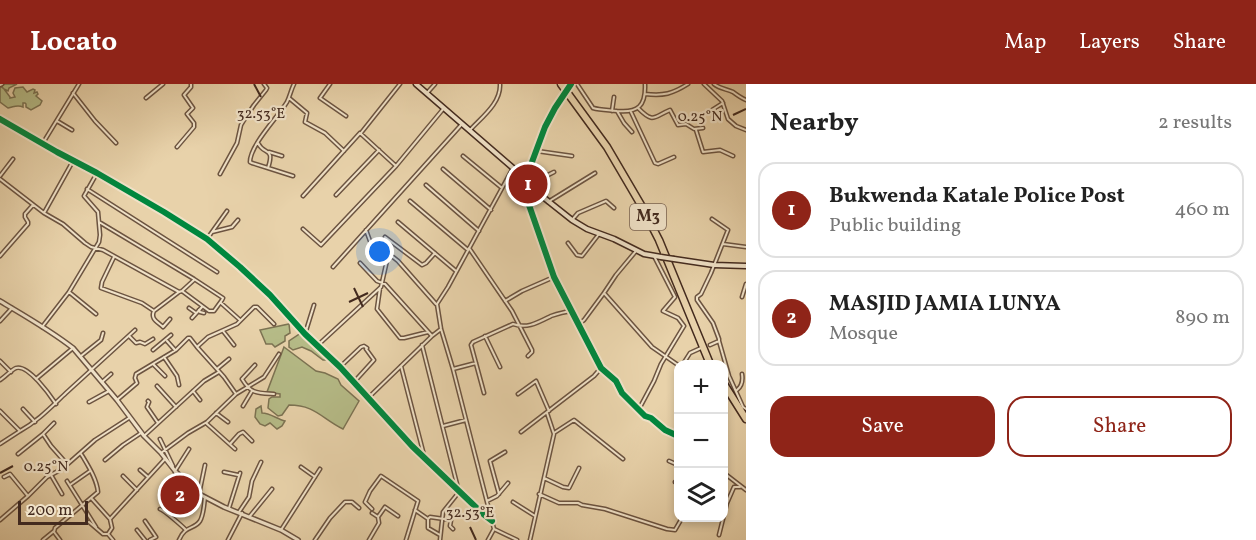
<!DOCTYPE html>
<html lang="en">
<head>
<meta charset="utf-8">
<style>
  body { margin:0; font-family:Vollkorn,serif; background:#f2f2f2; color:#222 }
  .controls { position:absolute; right:18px; bottom:18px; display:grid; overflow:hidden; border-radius:12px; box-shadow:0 3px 9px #0003 }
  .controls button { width:54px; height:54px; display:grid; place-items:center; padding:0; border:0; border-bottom:2px solid #e0e0e0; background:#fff; color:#222; font:30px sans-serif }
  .scale { position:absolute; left:18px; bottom:15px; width:70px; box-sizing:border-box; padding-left:6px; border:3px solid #432a1e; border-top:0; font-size:16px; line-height:21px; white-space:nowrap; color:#432a1e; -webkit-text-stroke:4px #f0e2c8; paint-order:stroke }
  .you { position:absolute; left:380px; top:168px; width:21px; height:21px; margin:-15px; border:4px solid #fff; border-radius:50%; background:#1a73e8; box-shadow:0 0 0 9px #1a73e833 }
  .badge { display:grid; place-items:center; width:39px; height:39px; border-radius:50%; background:#8f2418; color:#fff; font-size:20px; font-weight:700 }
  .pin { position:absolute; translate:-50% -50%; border:3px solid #fff; box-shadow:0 2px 6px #0006 }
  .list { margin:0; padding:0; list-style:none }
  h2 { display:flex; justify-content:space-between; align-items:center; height:78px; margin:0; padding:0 24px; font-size:26px }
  h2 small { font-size:20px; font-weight:400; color:#767676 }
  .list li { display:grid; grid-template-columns:39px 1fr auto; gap:18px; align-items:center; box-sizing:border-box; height:96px; margin:0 12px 12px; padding:0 12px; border:2px solid #e0e0e0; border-radius:18px }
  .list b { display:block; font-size:22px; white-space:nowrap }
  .list p { margin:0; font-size:20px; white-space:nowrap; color:#767676 }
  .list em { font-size:20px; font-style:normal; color:#767676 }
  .actions { display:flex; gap:12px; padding:18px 24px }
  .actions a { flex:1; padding:14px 0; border:2px solid #8f2418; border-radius:18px; text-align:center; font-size:21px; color:#8f2418 }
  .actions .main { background:#8f2418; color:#fff }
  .icon { flex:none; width:33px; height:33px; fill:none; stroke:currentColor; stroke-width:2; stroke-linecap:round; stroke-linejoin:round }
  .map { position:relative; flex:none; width:746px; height:456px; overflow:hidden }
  header { display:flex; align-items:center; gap:36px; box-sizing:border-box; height:84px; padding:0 30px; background:#8f2418; color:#fff }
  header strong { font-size:28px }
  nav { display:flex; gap:33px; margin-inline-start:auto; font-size:21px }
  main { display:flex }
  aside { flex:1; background:#fff }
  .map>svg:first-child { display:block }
  .green { fill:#b6bc88; stroke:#7c7353; stroke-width:1.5 }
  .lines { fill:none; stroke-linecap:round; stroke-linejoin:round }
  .minor-casing { stroke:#6c5441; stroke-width:5 }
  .tertiary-casing { stroke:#6c5441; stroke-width:6 }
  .secondary-casing { stroke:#432a1e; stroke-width:7 }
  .motorway-casing { stroke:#432a1e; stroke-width:9 }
  .minor { stroke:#f0e2c8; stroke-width:2 }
  .tertiary { stroke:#f0e2c8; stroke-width:3 }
  .secondary { stroke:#f0e2c8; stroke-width:4 }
  .motorway { stroke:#e8d2aa; stroke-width:6 }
  .minor-bridge-casing { stroke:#6c5441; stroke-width:5; stroke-linecap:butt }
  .secondary-bridge-casing { stroke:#432a1e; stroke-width:7; stroke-linecap:butt }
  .minor-bridge { stroke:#f0e2c8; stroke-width:2 }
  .secondary-bridge { stroke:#f0e2c8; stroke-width:4 }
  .cycleway-casing { stroke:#f0e2c8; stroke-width:10 }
  .cycleway { stroke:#00873e; stroke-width:6 }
  .ticks { fill:none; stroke:#432a1e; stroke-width:2 }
  .labels { text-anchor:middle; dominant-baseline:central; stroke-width:4.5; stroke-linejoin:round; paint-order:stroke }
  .shield { fill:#f0e2c8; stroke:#776151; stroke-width:1.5 }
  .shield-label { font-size:16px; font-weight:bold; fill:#432a1e }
  .ticks-label { font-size:15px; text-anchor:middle; fill:#432a1e; stroke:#f0e2c8; stroke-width:4.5; stroke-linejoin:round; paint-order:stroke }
</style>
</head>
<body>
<header>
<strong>Locato</strong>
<nav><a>Map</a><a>Layers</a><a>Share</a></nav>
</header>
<main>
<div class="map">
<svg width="746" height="456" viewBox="0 0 746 456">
  <rect width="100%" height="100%" fill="#e8d2aa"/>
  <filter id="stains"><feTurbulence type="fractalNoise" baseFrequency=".00333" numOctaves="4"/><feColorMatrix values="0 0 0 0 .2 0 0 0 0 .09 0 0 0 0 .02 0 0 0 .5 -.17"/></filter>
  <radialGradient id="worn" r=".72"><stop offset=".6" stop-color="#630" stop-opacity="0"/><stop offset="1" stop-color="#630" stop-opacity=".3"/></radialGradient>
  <path class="green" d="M 5,0 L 17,0 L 9,4 L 8,7 L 4,5 L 10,13 L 10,14 L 15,13 L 13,9 L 15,4 L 23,3 L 27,8 L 33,5 L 35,6 L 34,9 L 37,8 L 38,10 L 36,12 L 42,17 L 40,21 L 31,26 L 26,23 L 26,20 L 25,19 L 23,19 L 23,23 C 17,20 14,23 8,24 L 0,18 L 0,2 L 3,4 L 2,2 Z
    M 289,240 L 290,249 L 285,252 L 285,257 L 275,263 L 272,260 L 266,260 L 260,246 Z
    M 301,249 L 328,276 L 323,276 L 311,267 L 302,263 L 293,266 L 289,263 L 289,257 Z
    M 284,263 L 316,287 L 325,289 L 338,295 L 341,301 L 359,317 L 343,345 C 321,334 315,321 289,321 L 282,331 L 278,332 L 268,324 L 269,315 L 272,313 L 280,313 L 280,310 L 267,308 Z
    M 261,322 L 262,329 C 270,329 277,335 285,337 L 282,342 L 277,345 L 270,339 L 265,342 L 260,340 L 255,333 L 256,325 Z"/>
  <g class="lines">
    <g class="minor-casing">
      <path id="minor" d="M 330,0 L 320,14 L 346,32
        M 577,0 L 593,24 C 600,26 609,26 617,27 C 638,29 646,22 645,0
        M 704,0 L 722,17 L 728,35 L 736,42 L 746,46
        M 714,0 C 720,5 727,5 733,8 C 737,11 741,14 746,16
        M 0,1 L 2,0
        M 73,9 L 95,37 L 116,59
        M 427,9 L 435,0
        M 645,10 C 664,12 672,10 688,0
        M 562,13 L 539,57 L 525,101 L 529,121 L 543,166 L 554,193 L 601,284 L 616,297 L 622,309 L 645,332 L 651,334 L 665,346 L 678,352
        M 146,14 L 163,0
        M 289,14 L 307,29 L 305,38 L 325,49 L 344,67
        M 638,24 C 654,40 653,33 670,26 L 678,41 L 686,40 L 694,45 L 703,44
        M 712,26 L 723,19
        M 612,27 L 614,13
        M 617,27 L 624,39 L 632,48
        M 631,28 L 655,79 L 658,80 L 674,73
        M 0,35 L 57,68 L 97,89 L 164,128 L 207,155 L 240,183 L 270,211 L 305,250 L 340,283 L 412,362 L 483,430 L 492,437
        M 57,37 L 72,46
        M 470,46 C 482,33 501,19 500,0
        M 696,46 L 703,68 L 720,66 L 733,72
        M 361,49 L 400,0
        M 43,59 L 79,0
        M 258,59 C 264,72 275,62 268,84 L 252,79 L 250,78 C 250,61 278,33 287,18 C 290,12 291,6 294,0
        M 177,63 L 194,43 L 194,39 L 187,30 L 193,24 L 184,11 L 191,3 L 191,0
        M 537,67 L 572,72
        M 269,68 L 282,72
        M 463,72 L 502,104
        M 268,84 L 293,92
        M 443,85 L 491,126
        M 220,90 L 237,59 L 241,41 L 244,36 L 254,21 L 266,6 L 267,4 L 264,0
        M 0,92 L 13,75
        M 0,95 L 44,129 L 63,140 L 85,159 L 91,163 L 103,166 L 179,208
        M 530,100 L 554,88
        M 426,101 L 479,147
        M 87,105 L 217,188
        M 336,111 L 379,66
        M 303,112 L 360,49 L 396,82
        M 410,117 L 468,166
        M 548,118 L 595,89
        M 44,129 L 73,77
        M 572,136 L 578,129 L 606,117 L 614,124
        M 99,138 L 194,195 L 223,214 L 222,216 L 214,227 L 209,227 L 182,207
        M 398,138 L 456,187
        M 303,145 L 321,161 L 396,82 L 444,24
        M 366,146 L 370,157 L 388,172
        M 212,148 L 232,143 L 238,136
        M 385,153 L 422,181 L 426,179 L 435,169
        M 207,155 L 227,127
        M 568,159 L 577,171 L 582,172 L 599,150
        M 723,160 L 746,163
        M 469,164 L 512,227 L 532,266 L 532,268 L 528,272
        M 0,172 L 28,140 L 28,138 L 25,133 L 25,130 L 33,121
        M 114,173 L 102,198 L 101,204 L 142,219 L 154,227
        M 360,179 L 377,197 L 385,200 L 432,252
        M 333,183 L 462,40
        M 380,204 L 377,225 L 400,254 L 404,254 L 428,248
        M 69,208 L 96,230
        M 604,209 L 616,191 L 636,167
        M 742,213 L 746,200
        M 505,217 L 522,207 L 554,193
        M 221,219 L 240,236
        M 189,224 L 196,229
        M 199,226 L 200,228 L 204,229
        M 154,227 L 179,208 L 182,207 L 194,196
        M 154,227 C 150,235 158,238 163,243 L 170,235
        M 192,234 L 202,223
        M 0,237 L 12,224
        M 579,240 L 584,236 L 604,209 L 652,263 L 678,281
        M 42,243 L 69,208 L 99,158 L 100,151 L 98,128 L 84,112 L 97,89
        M 223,247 L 234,261
        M 305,250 L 314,221
        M 129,252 L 136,259 L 140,258 L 145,260 L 153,255
        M 485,252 L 500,283
        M 167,257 L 175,266
        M 719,257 L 729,292 L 743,323 L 746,325
        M 318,261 L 381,203 L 388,172 L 393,173 L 398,177 L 436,220
        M 422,261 L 459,408 L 443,428 L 440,456
        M 710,261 L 719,257 L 719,255 L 713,239 L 697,216 L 697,213 L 701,210 L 711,189 L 728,146 L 712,135
        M 153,266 L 171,251
        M 81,272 L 101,256 L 103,249
        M 164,273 L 177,292 L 179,301
        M 0,277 L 11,288
        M 153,280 L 165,292
        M 683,280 L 690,269 L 701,264
        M 255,281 L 242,295 C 251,310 257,309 274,310
        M 401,282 L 425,375
        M 340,283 L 361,263 L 364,262 L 367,264 L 366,265 L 374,276 L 354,298
        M 217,285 L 229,275
        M 453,285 L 476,279
        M 36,295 L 73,264
        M 0,296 C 5,293 11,286 16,284 C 28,280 50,311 56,320
        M 102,298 L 111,290
        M 157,302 L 176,323
        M 737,306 C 742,302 743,296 742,290
        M 193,307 L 200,316
        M 484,309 L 471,261 L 473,258 L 513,240 C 527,245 537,239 551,232 C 557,230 564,228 571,227
        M 236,310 L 224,293 L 197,263 L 208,253 L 237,240 L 254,223 L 257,223 L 274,240
        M 518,310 L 536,297 L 549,327
        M 368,314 L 432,252 L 441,245
        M 117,316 L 137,299 L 135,294 L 136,290 L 176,266 L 188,254 L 190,254 L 197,263
        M 148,317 L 149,318 L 147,323 L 158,339
        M 89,318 L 109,307
        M 243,322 L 252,307
        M 23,325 L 35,338
        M 639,325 L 654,297 L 661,280 L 684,242 L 678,234 L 663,227 L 675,213 L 654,172
        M 0,327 L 20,347 C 38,337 51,323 66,309 C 89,288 112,267 135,246
        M 216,329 L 228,338
        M 54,339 L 43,350 L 51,362 L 67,380
        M 206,339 L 235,365
        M 443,342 L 466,336
        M 521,348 L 594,292 L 601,284
        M 554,349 L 574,336 L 623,375
        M 144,352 L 204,297 L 219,288
        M 0,360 L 20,347
        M 230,360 L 239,350 L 243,348 L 252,357
        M 161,369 L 188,349 L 207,338 L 236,310 L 264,293 L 279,270
        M 18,370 L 43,350
        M 105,376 L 123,361 L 141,349
        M 669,377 L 678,381
        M 173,382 L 160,355 L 173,382
        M 301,383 L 315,393
        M 140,386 L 148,393
        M 175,387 L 189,365
        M 175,388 L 190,421
        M 224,388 L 238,391
        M 724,389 L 746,406
        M 177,390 L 183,404 L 189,401
        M 51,391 L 62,410
        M 123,392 L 137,406
        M 4,393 L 10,390 L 28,412
        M 544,394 L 563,403 L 569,404 L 579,384
        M 67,397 L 96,443
        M 675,398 L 678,398
        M 70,401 L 90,387
        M 199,410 L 205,381
        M 499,410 L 490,377 L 505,368
        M 539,410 L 559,419 L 578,419 L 582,421 L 605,425 L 667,445 L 675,446 L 682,434
        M 92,415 L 110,435
        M 487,417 L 497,412 L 508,399
        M 513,418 L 535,432
        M 724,421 L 727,419 L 734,403 L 740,403
        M 229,424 L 240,389
        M 160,425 C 165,427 181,441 186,446
        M 372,425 L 365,418 L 370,407 L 381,392 L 418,417 L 406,456
        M 415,426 L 428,435 L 428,444 L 440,451
        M 239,428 L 249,413 L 252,397 L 261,378
        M 250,432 L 272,405
        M 378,433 L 385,423 L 398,432
        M 428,435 L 430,433 L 451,436 L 450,442 L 453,445
        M 0,436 L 28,412 L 47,393 L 62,385 L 95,356 L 129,334
        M 145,437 L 156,453 L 150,456
        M 89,438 L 103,450 L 108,450
        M 494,445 L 517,456
        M 137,446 L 145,456
        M 281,446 L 320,385
        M 719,451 L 727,419
        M 43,456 L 54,447
        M 60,456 L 54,448 L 55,444 L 98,408 C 97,396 89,383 83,373 L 81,370
        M 113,456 L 108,450 L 112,444 L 110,435 L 165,375
        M 179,456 C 185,441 194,446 200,437 C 204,430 204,420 205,413
        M 228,456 L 242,429
        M 315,456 L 330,434 L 345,418 L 352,418 L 359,424
        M 369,456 L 379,439 L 378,433 L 372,429
        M 488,456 L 494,445 L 453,285 L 441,245 L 437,220 L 448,203 L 513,84
        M 530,456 L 554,350 L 547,329"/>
    </g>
    <g class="tertiary-casing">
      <path id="tertiary" d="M 0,217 C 25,232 50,246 73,264 L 117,316 L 144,352 L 161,369 L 175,387 L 199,410 L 224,423 L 281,446 L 298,456"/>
    </g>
    <g class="secondary-casing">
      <path id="secondary" d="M 416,0 L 513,84 L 543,113 L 572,136 L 587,145 L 614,155 L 644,170 L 661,173
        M 674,175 L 714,181 L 746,182"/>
    </g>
    <g class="motorway-casing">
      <path id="motorway" d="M 561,0 L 607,63 L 641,121 L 659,156 L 710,280
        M 724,300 L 746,335"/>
    </g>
    <use href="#minor" class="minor"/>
    <use href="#tertiary" class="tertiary"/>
    <use href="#secondary" class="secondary"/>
    <use href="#motorway" class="motorway"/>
    <g class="minor-bridge-casing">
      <path id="minor-bridge" d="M 562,13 L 571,0"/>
    </g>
    <g class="secondary-bridge-casing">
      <path id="secondary-bridge" d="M 661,173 L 674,175"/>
    </g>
    <use href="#minor-bridge" class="minor-bridge"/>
    <use href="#secondary-bridge" class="secondary-bridge"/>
    <g class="cycleway-casing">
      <path id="cycleway" d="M 571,0 L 555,24 L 545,43 L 529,86 L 525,101 L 529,121 L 554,193 L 601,284 L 616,297 L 622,309 L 645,332 L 651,334 L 665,346 L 678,352
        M 0,35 L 57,68 L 97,89 L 164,128 L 207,155 L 240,183 L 270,211 L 305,250 L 340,283 L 412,362 L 483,430 L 492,437"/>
    </g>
    <use href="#cycleway" class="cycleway"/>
  </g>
  <path class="ticks" d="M 254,0 L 261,13M 733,31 L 746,25M 354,204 L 363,223M 349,218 L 368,209M 0,389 L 13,382M 470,443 L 476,456"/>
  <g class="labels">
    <rect class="shield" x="630" y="120" width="36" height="26" rx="4.5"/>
    <g class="shield-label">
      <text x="648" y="133">M3</text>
    </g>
  </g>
  <g class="ticks-label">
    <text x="261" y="34">32.53°E</text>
    <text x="700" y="37">0.25°N</text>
    <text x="46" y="387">0.25°N</text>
    <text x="470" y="433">32.53°E</text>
  </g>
  <rect width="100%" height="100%" filter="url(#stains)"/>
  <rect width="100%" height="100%" fill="url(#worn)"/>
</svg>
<div class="controls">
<button>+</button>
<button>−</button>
<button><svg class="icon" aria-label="layers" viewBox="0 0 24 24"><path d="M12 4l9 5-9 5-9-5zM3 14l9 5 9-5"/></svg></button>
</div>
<div class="scale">200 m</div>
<div class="you"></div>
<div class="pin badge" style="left:528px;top:100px">1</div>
<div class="pin badge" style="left:180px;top:411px">2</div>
</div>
<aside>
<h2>Nearby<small>2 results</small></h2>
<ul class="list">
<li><span class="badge">1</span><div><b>Bukwenda Katale Police Post</b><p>Public building</p></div><em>460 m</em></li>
<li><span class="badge">2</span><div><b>MASJID JAMIA LUNYA</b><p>Mosque</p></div><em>890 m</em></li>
</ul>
<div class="actions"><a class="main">Save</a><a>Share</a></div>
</aside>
</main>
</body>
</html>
